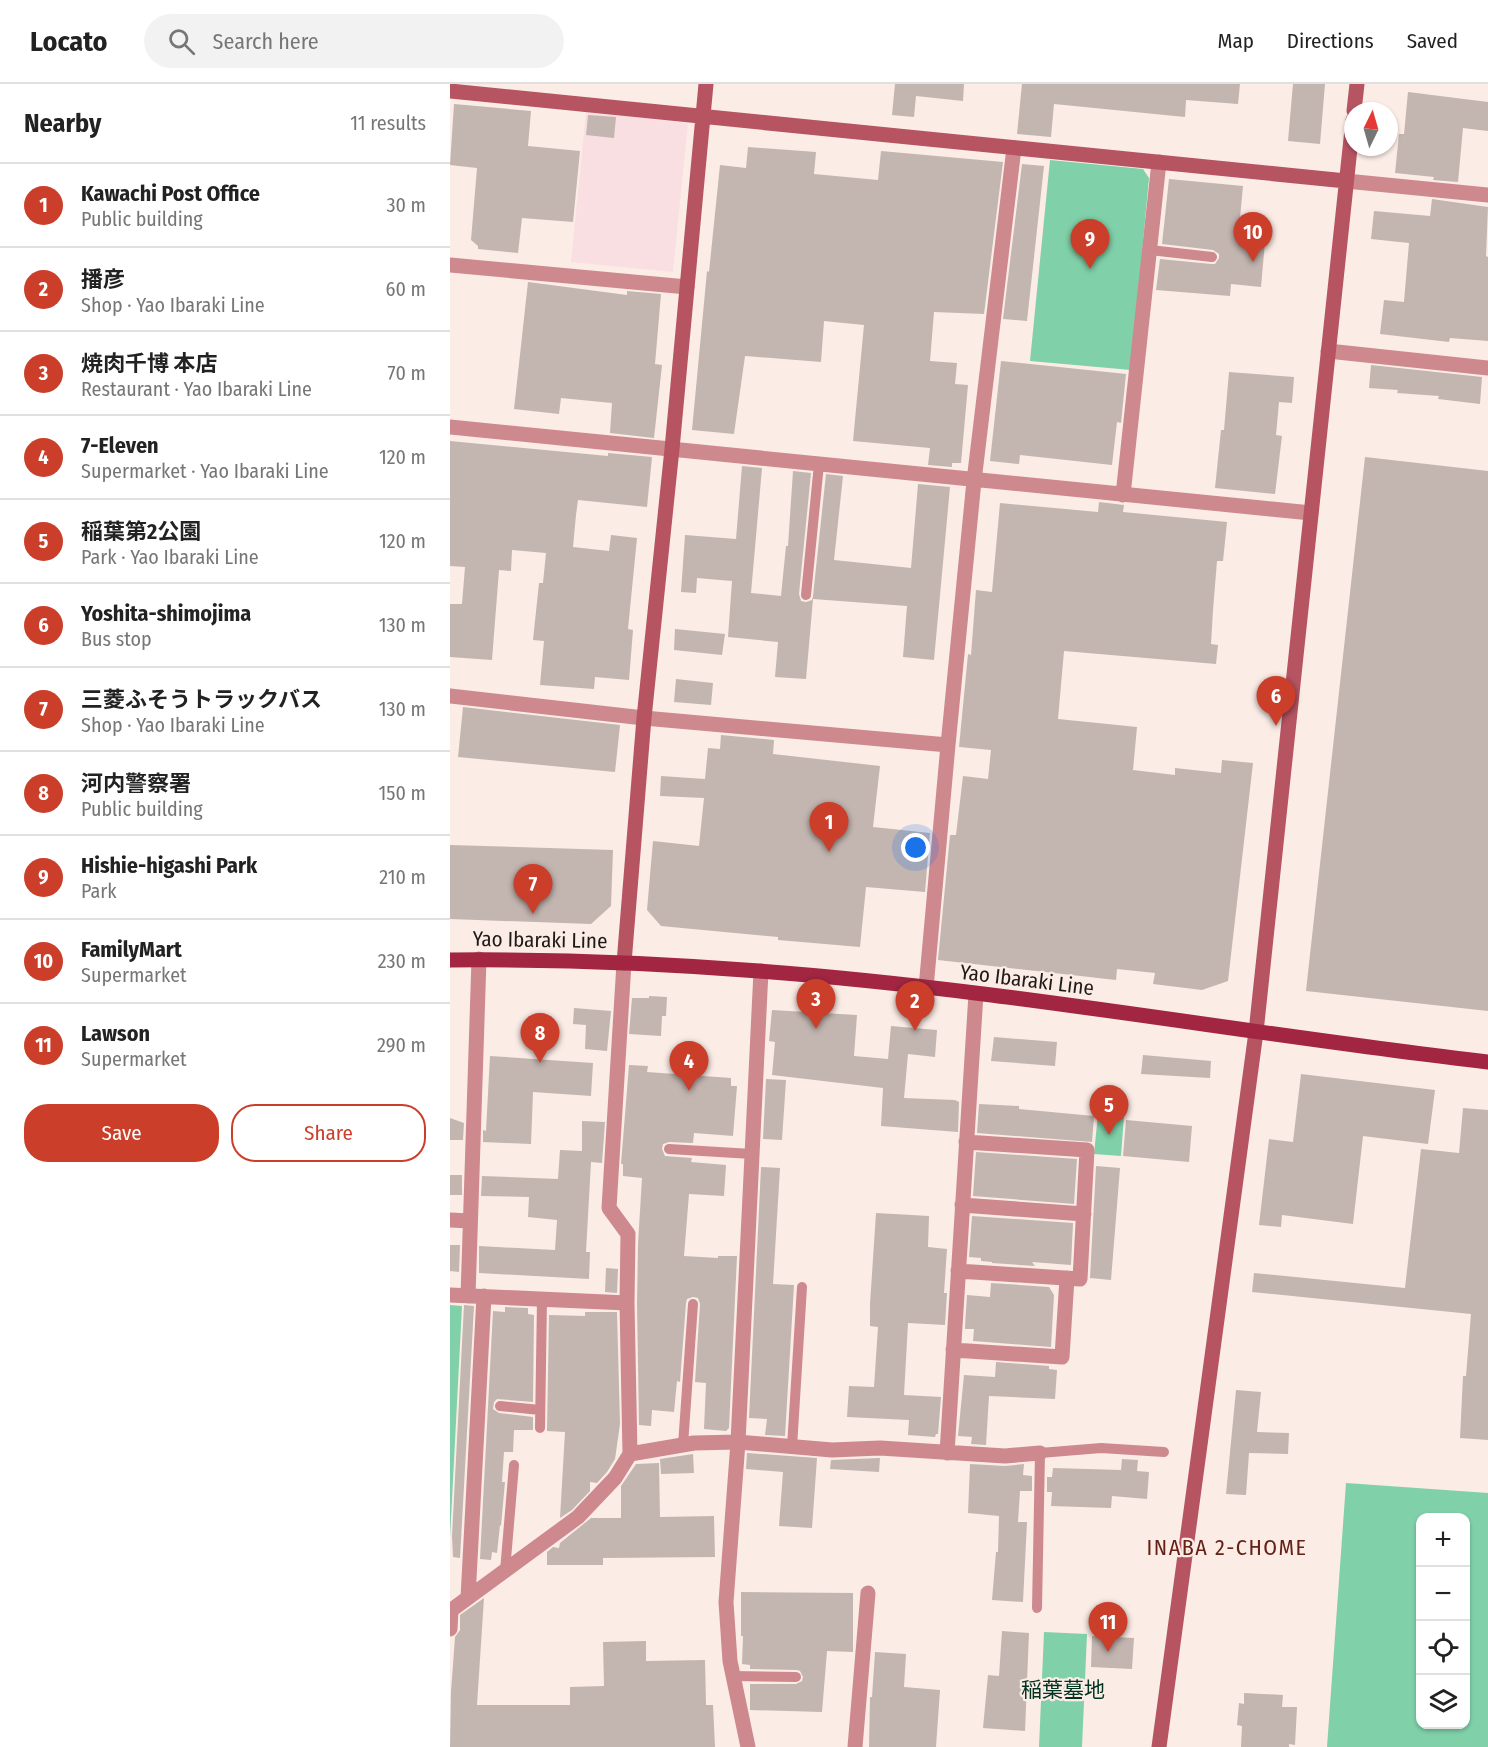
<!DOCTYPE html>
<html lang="en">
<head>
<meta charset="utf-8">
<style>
  body { margin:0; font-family:"Fira Sans Condensed","Noto Sans JP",sans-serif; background:#f2f2f2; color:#222 }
  .controls { position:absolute; right:18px; bottom:18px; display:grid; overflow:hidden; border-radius:12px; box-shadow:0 2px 4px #0004 }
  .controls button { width:54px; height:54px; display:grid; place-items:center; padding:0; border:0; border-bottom:2px solid #e0e0e0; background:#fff; color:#222; font:30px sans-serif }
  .compass { position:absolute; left:894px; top:18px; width:54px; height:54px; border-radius:50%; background:#fff; box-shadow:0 2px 4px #0004; rotate:5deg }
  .you { position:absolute; left:466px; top:764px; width:21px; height:21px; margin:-15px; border:4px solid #fff; border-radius:50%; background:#1a73e8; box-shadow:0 0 0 9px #1a73e833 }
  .badge { display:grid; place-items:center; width:39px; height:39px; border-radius:50%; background:#cb3f2a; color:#fff; font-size:20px; font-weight:700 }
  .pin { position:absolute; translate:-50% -50px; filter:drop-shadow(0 2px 3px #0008) }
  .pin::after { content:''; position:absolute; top:32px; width:21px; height:18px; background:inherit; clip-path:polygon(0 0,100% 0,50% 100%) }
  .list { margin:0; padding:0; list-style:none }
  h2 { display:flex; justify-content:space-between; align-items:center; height:78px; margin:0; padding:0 24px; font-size:26px }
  h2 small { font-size:20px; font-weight:400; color:#767676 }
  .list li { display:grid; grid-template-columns:39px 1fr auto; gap:18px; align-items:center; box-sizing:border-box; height:84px; padding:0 24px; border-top:2px solid #e0e0e0 }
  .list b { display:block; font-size:22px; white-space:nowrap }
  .list p { margin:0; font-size:20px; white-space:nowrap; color:#767676 }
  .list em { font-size:20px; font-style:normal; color:#767676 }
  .actions { display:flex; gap:12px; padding:18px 24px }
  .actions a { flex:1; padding:14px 0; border:2px solid #cb3f2a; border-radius:24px; text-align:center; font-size:21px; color:#cb3f2a }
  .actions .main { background:#cb3f2a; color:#fff }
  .icon { flex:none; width:33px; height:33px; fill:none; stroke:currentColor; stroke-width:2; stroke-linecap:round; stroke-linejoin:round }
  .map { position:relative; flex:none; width:1038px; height:1663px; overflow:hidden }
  header { display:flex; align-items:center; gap:36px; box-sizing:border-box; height:84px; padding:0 30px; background:#fff; border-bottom:2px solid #e0e0e0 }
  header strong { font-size:28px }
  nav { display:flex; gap:33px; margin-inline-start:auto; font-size:21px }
  .search { width:420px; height:54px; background:#f2f2f2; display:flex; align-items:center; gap:15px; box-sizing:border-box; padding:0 21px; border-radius:33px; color:#767676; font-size:22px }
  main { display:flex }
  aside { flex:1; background:#fff }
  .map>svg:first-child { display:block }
  .industrial { fill:#f9dee2 }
  .green { fill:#80d1a9; fill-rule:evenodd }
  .building { fill:#c3b5b0 }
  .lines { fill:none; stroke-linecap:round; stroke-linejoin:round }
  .lane { stroke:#ce898f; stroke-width:10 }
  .street { stroke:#ce898f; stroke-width:15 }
  .secondary { stroke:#b65462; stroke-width:15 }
  .primary { stroke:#a22642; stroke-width:15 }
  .labels { text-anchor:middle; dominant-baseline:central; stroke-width:4.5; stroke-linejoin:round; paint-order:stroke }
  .street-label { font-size:21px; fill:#1f1a18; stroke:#fbece6 }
  .park-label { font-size:21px; fill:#003320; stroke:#fbece6 }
  .neighbourhood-label { font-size:22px; letter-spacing:1.5px; fill:#642116; stroke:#fbece6 }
</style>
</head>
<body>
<header>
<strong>Locato</strong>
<div class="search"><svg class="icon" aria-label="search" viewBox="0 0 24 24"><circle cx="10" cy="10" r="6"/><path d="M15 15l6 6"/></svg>Search here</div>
<nav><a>Map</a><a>Directions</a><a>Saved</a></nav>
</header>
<main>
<aside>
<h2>Nearby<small>11 results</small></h2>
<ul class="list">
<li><span class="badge">1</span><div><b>Kawachi Post Office</b><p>Public building</p></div><em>30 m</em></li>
<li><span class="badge">2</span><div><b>播彦</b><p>Shop · Yao Ibaraki Line</p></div><em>60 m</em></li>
<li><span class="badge">3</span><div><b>焼肉千博 本店</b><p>Restaurant · Yao Ibaraki Line</p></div><em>70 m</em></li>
<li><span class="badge">4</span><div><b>7-Eleven</b><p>Supermarket · Yao Ibaraki Line</p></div><em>120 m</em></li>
<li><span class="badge">5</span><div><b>稲葉第2公園</b><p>Park · Yao Ibaraki Line</p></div><em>120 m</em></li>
<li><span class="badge">6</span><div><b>Yoshita-shimojima</b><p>Bus stop</p></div><em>130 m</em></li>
<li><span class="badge">7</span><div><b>三菱ふそうトラックバス</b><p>Shop · Yao Ibaraki Line</p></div><em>130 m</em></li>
<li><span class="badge">8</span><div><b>河内警察署</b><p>Public building</p></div><em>150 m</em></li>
<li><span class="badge">9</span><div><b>Hishie-higashi Park</b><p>Park</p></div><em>210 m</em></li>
<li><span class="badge">10</span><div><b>FamilyMart</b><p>Supermarket</p></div><em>230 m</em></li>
<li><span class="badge">11</span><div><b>Lawson</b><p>Supermarket</p></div><em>290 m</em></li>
</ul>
<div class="actions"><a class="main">Save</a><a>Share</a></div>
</aside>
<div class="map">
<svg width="1038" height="1663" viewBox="0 0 1038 1663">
  <rect width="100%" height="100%" fill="#fbece6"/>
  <path class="industrial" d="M 136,28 L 238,39 L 223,188 L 121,178 Z"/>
  <path class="green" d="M 600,76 L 693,85 L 699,94 L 681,286 L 580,277 Z
    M 648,1030 L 674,1032 L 671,1072 L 644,1070 Z
    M 0,1221 L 12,1222 L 0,1454 Z
    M 896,1399 L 1038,1409 L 1038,1663 L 877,1663 ZM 970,1434 L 1016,1434 L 1016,1640 L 970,1640 Z
    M 594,1548 L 637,1550 L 632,1663 L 589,1663 Z"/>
  <path class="building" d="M 445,0 L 514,0 L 513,17 L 466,12 L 464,33 L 442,31 Z
    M 572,0 L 790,0 L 788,20 L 736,16 L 735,33 L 604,20 L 601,53 L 567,50 Z
    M 843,0 L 875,0 L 870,60 L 838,57 Z
    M 958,8 L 1038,18 L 1038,47 L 1013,44 L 1008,98 L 983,96 L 984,93 L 945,89 L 949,50 L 954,50 Z
    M 4,20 L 81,27 L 78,62 L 130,67 L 123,138 L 72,134 L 68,169 L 28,165 L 28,162 L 21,156 L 27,84 L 0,81 Z
    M 138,31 L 166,33 L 164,54 L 136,51 Z
    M 298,63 L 366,68 L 364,90 L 428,96 L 431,67 L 553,78 L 534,230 L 484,228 L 480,277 L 507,279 L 505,300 L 518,301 L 511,379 L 502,379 L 502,383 L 478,381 L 480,364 L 403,357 L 414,241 L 374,237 L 371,278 L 295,272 L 284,350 L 242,346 L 257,187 L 259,188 L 270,81 L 296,84 Z
    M 572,80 L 594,82 L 577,237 L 553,235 Z
    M 719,95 L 793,102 L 789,145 L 816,147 L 811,203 L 781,200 L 780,212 L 706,206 L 710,175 L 761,180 L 765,180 L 769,174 L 769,170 L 763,166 L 712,160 Z
    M 982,115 L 1038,123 L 1036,172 L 1038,173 L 1038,257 L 1000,254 L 999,258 L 930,250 L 934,216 L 954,218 L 959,159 L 921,155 L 924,127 L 980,132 Z
    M 78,198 L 177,211 L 177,207 L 211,210 L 205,280 L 212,281 L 204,354 L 160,349 L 162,319 L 111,314 L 109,330 L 64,325 Z
    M 551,277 L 676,290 L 671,339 L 667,338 L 662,381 L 570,371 L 569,380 L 540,377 Z
    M 921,281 L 1032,293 L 1030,320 L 988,315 L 989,312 L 947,309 L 948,306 L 919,304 Z
    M 779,288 L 844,293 L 842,319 L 829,318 L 826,351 L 832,352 L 825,410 L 765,404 L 771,346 L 774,346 Z
    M 0,357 L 158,372 L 158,369 L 202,373 L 197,423 L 128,416 L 126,431 L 123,463 L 159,467 L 161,451 L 187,454 L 178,545 L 183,546 L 179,596 L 145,593 L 144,605 L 90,601 L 94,557 L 83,556 L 89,499 L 93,499 L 96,469 L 62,466 L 61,487 L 49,486 L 42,576 L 0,573 L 0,520 L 12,520 L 15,483 L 0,482 Z
    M 915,373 L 1038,387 L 1038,927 L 856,907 Z
    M 292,382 L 312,384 L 301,509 L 331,512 L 336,462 L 338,462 L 343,387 L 361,389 L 349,510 L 351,517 L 356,518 L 362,516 L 363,512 L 376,390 L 393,392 L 384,476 L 461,484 L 468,400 L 500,403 L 484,576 L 453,573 L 457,522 L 363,515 L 356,595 L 325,593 L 328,558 L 278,553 L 282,497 L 247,494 L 246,509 L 231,508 L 235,451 L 286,455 Z
    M 649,418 L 674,421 L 673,428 L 777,438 L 773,477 L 767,477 L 763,526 L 761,560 L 768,561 L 766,580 L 614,567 L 608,635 L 687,643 L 683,686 L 725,691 L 725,684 L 771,689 L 772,676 L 803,679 L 778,897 L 752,906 L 703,900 L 705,889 L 667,885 L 666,896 L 488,876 L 500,751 L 506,751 L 513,692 L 538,695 L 541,666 L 509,663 L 518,570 L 521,571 L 526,506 L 542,508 L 550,419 L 648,428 Z
    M 225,545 L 275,550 L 272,571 L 224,566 Z
    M 226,595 L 263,599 L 261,621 L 224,618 Z
    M 13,623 L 170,641 L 165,688 L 8,673 Z
    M 271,651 L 324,656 L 323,670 L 430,682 L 423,743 L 480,749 L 475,808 L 416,803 L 410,863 L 328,856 L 328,853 L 211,842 L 197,826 L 203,757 L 249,762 L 254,714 L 210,712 L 211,692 L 255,695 L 258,664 L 270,665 Z
    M 0,761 L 163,766 L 161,822 L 141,840 L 0,835 Z
    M 199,912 L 217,913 L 216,932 L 212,932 L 211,952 L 179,950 L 182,914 L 199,914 Z
    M 124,924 L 161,927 L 157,967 L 135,965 L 136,941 L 123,940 Z
    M 322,926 L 407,931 L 404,972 L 438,975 L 441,942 L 487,946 L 485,973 L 458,970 L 454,1014 L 505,1016 L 509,1018 L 508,1048 L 431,1042 L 433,1004 L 322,991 L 325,958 L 319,957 Z
    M 544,953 L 607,958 L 605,982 L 541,977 Z
    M 693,971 L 761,977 L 760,994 L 691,990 Z
    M 40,972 L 143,979 L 141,1012 L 83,1008 L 81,1060 L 33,1058 L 33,1046 L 36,1047 Z
    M 179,981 L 198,982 L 197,988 L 281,994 L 281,1002 L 287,1002 L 283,1052 L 244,1049 L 243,1059 L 219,1058 L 213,1060 L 212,1065 L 215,1072 L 242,1074 L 241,1078 L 276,1081 L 274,1112 L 239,1110 L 234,1172 L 268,1174 L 268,1172 L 287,1172 L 279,1344 L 276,1347 L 254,1345 L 256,1299 L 245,1298 L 250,1220 L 248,1214 L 243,1213 L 237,1215 L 236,1219 L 230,1298 L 227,1297 L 224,1328 L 202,1326 L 201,1342 L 189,1341 L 187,1219 L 188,1160 L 192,1094 L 173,1092 L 173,1080 L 171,1080 Z
    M 851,990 L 985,1006 L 978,1060 L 913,1052 L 903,1140 L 832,1131 L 831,1143 L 809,1141 L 819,1055 L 843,1058 Z
    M 316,995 L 336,996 L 332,1056 L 313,1055 Z
    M 529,1020 L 569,1022 L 569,1025 L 644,1032 L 642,1058 L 527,1049 Z
    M 1013,1024 L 1038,1026 L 1038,1356 L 1010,1354 L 1013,1292 L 1016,1292 L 1021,1230 L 802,1208 L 804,1189 L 955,1204 L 971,1065 L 1009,1069 Z
    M 0,1034 L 14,1039 L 13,1056 L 0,1056 Z
    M 676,1036 L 742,1042 L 739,1078 L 673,1072 Z
    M 132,1037 L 155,1038 L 152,1079 L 141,1078 L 136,1168 L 140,1168 L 139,1195 L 29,1189 L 29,1162 L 105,1166 L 107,1136 L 78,1133 L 79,1113 L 31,1112 L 32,1092 L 108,1095 L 110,1066 L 132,1067 Z
    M 526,1068 L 627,1075 L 624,1120 L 523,1112 Z
    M 646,1082 L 670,1084 L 661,1196 L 640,1194 Z
    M 311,1083 L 330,1084 L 323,1200 L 344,1201 L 335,1352 L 315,1351 L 317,1335 L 299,1334 Z
    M 0,1091 L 12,1091 L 12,1111 L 0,1111 Z
    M 426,1129 L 479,1132 L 478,1163 L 497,1165 L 494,1209 L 497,1209 L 495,1241 L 458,1239 L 454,1311 L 491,1313 L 488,1350 L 486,1350 L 485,1353 L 458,1351 L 459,1336 L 397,1333 L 399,1302 L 424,1303 L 428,1243 L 420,1242 L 420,1220 Z
    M 522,1132 L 623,1139 L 621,1181 L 582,1178 L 585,1182 L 542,1179 L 542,1178 L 531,1177 L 531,1174 L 519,1173 Z
    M 0,1161 L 10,1161 L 9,1188 L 0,1187 Z
    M 156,1184 L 168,1185 L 167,1209 L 155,1208 Z
    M 541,1199 L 599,1203 L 604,1211 L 601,1263 L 523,1257 L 524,1245 L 515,1245 L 515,1242 L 517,1211 L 540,1213 Z
    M 14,1221 L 24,1222 L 10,1474 L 3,1473 L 2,1452 Z
    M 55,1223 L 78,1224 L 78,1230 L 84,1231 L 83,1318 L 47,1315 L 44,1318 L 43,1325 L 49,1329 L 83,1333 L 83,1346 L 64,1346 L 63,1368 L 54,1368 L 52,1398 L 55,1398 L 51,1442 L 50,1441 L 47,1469 L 42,1468 L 41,1476 L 30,1475 L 43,1227 L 55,1228 Z
    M 135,1228 L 167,1228 L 170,1340 L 165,1375 L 157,1388 L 147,1399 L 140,1398 L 140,1407 L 122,1426 L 110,1434 L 115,1348 L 97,1347 L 99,1231 L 135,1232 Z
    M 546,1278 L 599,1282 L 599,1285 L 607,1286 L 605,1315 L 539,1312 L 536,1361 L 521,1360 L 522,1353 L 508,1352 L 514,1291 L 545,1293 Z
    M 786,1306 L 811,1308 L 807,1348 L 839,1349 L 838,1370 L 799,1369 L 796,1411 L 776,1410 Z
    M 297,1369 L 367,1374 L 362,1444 L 329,1442 L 333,1388 L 296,1385 Z
    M 243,1370 L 244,1389 L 211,1390 L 210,1375 Z
    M 430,1374 L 429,1388 L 380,1385 L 381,1376 Z
    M 672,1375 L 688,1376 L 687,1387 L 699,1388 L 697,1415 L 662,1412 L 661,1424 L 601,1422 L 602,1408 L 597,1408 L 597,1393 L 602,1393 L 603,1384 L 671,1386 Z
    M 209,1379 L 210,1433 L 264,1432 L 265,1473 L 153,1474 L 153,1481 L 97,1481 L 97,1468 L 103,1463 L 109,1464 L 110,1459 L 141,1434 L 171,1434 L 171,1402 L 186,1380 Z
    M 520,1380 L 555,1382 L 574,1380 L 573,1391 L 582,1392 L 582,1407 L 570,1407 L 568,1438 L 577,1438 L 573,1518 L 542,1516 L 546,1468 L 548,1468 L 549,1432 L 518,1429 Z
    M 291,1508 L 403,1509 L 403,1568 L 377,1567 L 372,1628 L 300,1626 L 300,1600 L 346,1600 L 352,1597 L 353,1593 L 350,1587 L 347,1586 L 300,1585 L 300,1581 L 292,1580 L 293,1552 L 291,1552 Z
    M 34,1514 L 27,1621 L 120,1621 L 120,1603 L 154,1602 L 153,1558 L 196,1557 L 196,1577 L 255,1576 L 256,1621 L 263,1621 L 265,1663 L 0,1663 L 1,1608 L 5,1553 L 10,1546 L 10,1531 Z
    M 552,1547 L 579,1549 L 575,1647 L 533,1644 L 538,1591 L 549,1592 Z
    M 642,1552 L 684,1554 L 682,1585 L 641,1583 Z
    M 425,1568 L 456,1570 L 454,1603 L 490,1606 L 486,1663 L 419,1663 L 420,1613 L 422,1613 Z
    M 794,1609 L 833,1611 L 832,1623 L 847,1623 L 845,1661 L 839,1660 L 839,1663 L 791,1663 L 792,1642 L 787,1641 L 789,1619 L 794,1620 Z"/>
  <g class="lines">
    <path class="lane" d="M 700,166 L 762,173
      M 356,511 L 369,380
      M 219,1065 L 302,1070
      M 50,1322 L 90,1326
      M 90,1344 L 92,1215
      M 233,1361 L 243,1220
      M 342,1363 L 352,1203
      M 55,1487 L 64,1381
      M 587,1524 L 590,1369 L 651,1364 L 714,1368
      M 283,1592 L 346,1593"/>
    <path class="street" d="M 896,97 L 1038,111
      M 0,181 L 237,203
      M 878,267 L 1038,284
      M 0,343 L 861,429
      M 673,411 L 709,78
      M 0,612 L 194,634 L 498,661 L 524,397 L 564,64
      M 174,879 L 159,1124 L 178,1150 L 177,1219 L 180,1370
      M 476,904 L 498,661
      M 512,1121 L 634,1130
      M 0,1136 L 20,1137
      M 508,1187 L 630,1195 L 637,1066 L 516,1058
      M 0,1211 L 177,1219
      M 18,1212 L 29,875
      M 503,1266 L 612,1273 L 617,1194
      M 497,1369 L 526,910
      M 18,1514 L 34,1212
      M 0,1527 L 128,1433 L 165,1394 L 180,1370 L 244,1359 L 288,1358 L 382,1366 L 430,1364 L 555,1372 L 590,1369
      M 0,1545 L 1,1526
      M 298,1663 L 280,1577 L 276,1518 L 288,1358 L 311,887
      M 405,1663 L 418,1509"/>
    <path class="secondary" d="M 0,7 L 896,97
      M 904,27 L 907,0
      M 174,879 L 194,634 L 222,365 L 256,0
      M 709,1663 L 806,948 L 903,36"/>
    <path class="primary" d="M 0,876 C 103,875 206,879 309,887 C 553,905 795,950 1038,978"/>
  </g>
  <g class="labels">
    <g class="street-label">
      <text transform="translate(90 856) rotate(1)">Yao Ibaraki Line</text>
      <text transform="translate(577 896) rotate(7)">Yao Ibaraki Line</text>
    </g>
    <g class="park-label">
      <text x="613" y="1606">稲葉墓地</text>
    </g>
    <g class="neighbourhood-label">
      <text x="777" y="1463">INABA 2-CHOME</text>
    </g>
  </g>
</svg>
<div class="controls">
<button>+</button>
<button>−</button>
<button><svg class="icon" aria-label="locate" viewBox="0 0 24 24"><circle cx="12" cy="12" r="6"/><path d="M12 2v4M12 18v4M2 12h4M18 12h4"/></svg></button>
<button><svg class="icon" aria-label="layers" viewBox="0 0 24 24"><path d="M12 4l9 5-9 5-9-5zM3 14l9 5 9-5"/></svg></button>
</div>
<svg class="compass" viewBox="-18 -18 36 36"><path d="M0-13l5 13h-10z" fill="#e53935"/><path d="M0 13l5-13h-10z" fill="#767676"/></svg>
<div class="you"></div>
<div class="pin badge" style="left:379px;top:768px">1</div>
<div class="pin badge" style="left:465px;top:947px">2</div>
<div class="pin badge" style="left:366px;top:945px">3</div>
<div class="pin badge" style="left:239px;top:1007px">4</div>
<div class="pin badge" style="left:659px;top:1051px">5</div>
<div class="pin badge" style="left:826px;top:642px">6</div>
<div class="pin badge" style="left:83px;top:830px">7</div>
<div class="pin badge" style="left:90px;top:979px">8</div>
<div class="pin badge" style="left:640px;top:185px">9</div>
<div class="pin badge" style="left:803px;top:178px">10</div>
<div class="pin badge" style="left:658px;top:1568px">11</div>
</div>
</main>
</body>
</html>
